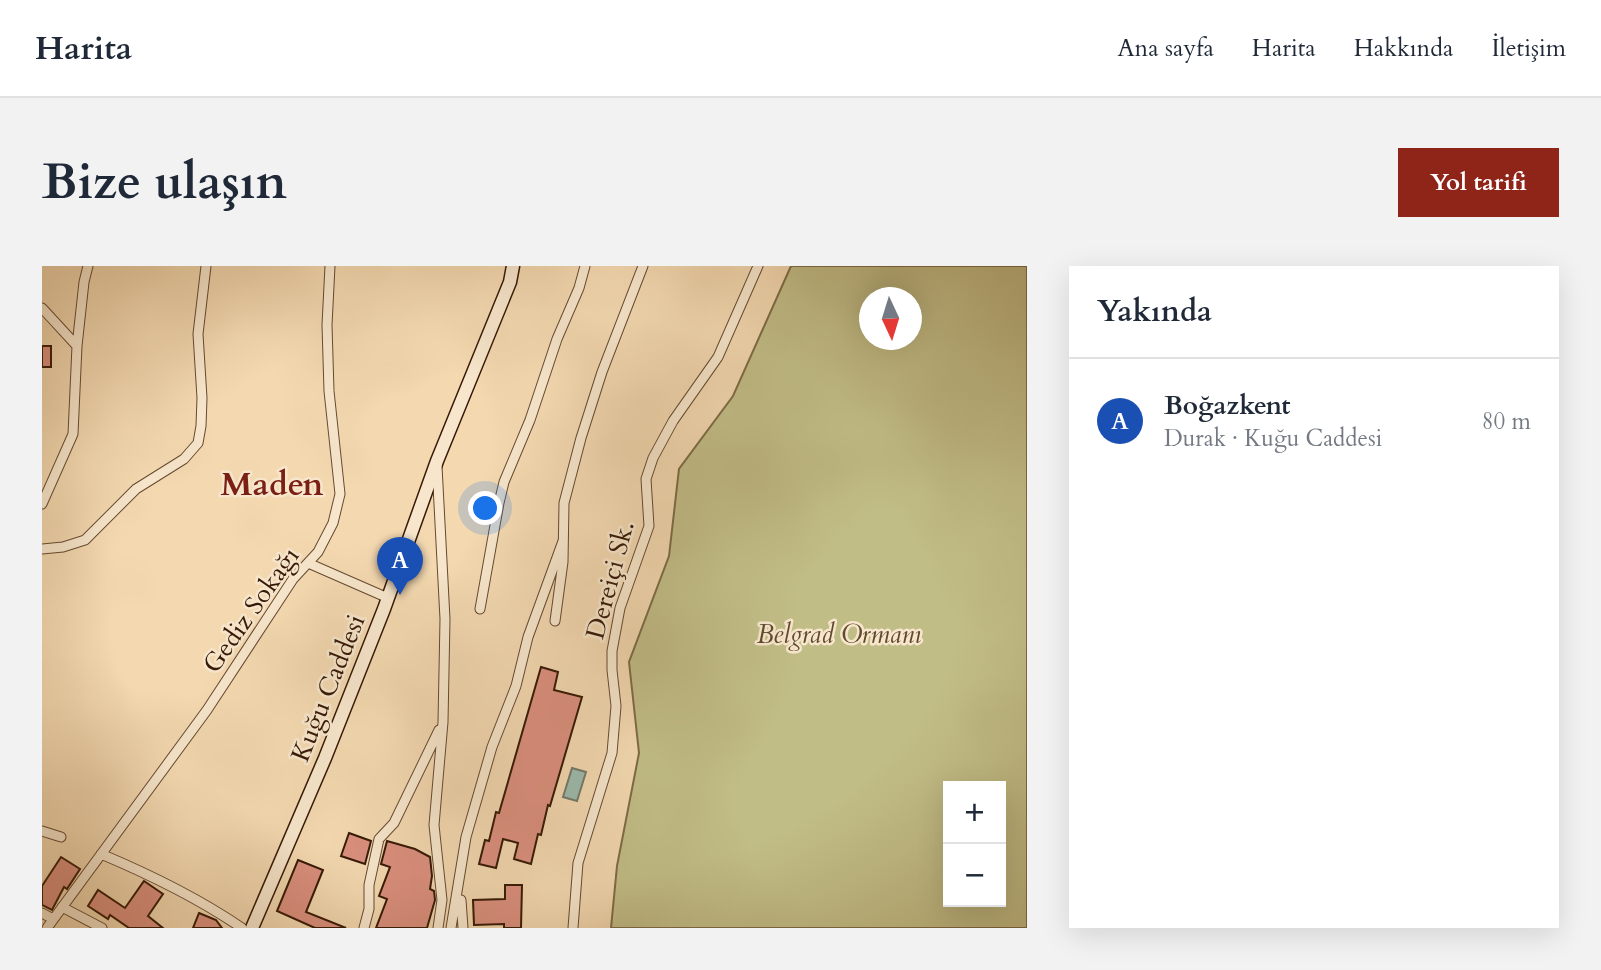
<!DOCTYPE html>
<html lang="tr">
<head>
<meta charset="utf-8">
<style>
  body { margin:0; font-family:Cardo,serif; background:#f2f2f3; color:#1f2937 }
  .controls { position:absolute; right:21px; bottom:21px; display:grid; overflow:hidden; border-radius:0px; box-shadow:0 7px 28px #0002 }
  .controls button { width:63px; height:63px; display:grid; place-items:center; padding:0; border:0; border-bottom:2px solid #e0e1e3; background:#fff; color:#1f2937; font:35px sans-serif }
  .compass { position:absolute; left:817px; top:21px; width:63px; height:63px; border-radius:50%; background:#fff; box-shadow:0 7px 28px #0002; rotate:176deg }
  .you { position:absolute; left:444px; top:243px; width:24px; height:24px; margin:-18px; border:5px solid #fff; border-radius:50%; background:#1a73e8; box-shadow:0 0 0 10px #1a73e833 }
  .badge { display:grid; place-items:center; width:46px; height:46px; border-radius:50%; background:#8f2418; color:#fff; font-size:23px; font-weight:700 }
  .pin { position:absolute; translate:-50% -58px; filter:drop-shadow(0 2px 4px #0008) }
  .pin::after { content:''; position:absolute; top:37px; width:24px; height:21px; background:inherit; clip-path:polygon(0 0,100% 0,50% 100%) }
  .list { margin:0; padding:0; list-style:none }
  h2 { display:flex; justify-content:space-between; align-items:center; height:91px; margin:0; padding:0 28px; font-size:30px }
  h2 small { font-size:23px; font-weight:400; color:#747a83 }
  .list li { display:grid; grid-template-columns:46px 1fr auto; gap:21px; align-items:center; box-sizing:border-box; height:126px; padding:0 28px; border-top:2px solid #e0e1e3 }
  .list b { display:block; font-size:26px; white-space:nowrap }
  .list p { margin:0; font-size:23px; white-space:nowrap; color:#747a83 }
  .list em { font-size:23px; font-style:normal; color:#747a83 }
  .map { position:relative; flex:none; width:985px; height:662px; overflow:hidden; border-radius:0px }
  header { display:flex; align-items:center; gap:42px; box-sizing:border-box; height:98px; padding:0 35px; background:#fff; border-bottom:2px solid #e0e1e3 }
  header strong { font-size:33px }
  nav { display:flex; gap:38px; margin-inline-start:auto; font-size:24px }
  .intro { display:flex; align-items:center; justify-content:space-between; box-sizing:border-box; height:168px; padding:0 42px }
  h1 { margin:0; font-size:49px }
  .button { padding:18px 32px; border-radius:0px; background:#8f2418; color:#fff; font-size:24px; font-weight:700 }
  main { display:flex; gap:42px; padding:0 42px }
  aside { flex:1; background:#fff; border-radius:0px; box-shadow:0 7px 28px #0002 }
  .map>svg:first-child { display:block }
  .green { fill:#c1bd87; stroke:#7c6b46; stroke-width:2; fill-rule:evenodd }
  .water { fill:#9bbaac; stroke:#737a6a; stroke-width:2 }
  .building { fill:#da8f7e; stroke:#361906; stroke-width:2 }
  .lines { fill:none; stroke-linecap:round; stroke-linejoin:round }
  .street-casing { stroke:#654930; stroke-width:11 }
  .secondary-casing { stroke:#361906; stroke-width:15 }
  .street { stroke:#f7e6cc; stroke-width:9 }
  .secondary { stroke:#f7e6cc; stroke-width:12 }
  .labels { text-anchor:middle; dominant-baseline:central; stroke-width:5; stroke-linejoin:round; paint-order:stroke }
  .street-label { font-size:26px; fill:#361906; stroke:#f7e6cc }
  .park-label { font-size:26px; font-style:italic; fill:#604a2d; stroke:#f7e6cc }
  .district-label { font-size:33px; font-weight:bold; fill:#7a1f14; stroke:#f7e6cc }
</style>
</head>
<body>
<header>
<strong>Harita</strong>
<nav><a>Ana sayfa</a><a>Harita</a><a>Hakkında</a><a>İletişim</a></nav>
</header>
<div class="intro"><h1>Bize ulaşın</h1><a class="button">Yol tarifi</a></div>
<main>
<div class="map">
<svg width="985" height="662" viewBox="0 0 985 662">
  <rect width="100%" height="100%" fill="#f3d8b0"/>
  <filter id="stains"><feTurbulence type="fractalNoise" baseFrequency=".00286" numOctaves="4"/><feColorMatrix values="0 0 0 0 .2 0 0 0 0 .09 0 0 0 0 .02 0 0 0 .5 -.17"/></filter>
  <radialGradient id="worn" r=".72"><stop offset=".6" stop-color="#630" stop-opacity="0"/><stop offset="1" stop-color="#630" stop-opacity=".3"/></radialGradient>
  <path class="green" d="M 749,0 L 985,0 L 985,662 L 569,662 L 575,600 L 597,487 L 587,396 L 627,290 L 637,203 L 691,130 ZM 828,32 L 870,32 L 870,74 L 828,74 ZM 906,520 L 959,520 L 959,636 L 906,636 Z"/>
  <path class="water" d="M 530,502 L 544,506 L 535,535 L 521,531 Z"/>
  <path class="building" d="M 0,80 L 9,80 L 9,101 L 0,101 Z
    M 499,401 L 516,406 L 512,424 L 540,431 L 508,540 L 506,539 L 499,569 L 496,568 L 489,598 L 472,593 L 476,577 L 461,573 L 454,602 L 437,598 L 443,574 L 447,575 L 454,546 L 457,547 Z
    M 307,567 L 329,575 L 323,598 L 299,590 Z
    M 345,575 L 373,583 L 388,591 L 390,610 L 388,623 L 392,625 L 393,634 L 385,662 L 334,662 L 345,633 L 337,630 L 348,601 L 339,598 Z
    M 19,591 L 38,603 L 25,623 L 22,621 L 10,644 L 0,639 L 0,620 Z
    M 256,594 L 281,604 L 264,646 L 304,662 L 273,662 L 235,645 Z
    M 102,615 L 121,628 L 106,650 L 121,662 L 87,662 L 68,649 L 66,653 L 46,640 L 56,624 L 83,642 Z
    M 463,619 L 480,619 L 479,662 L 462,662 L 462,658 L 432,659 L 431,634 L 463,633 Z
    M 157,647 L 174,654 L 180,662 L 151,662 Z"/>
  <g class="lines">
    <g class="street-casing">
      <path id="street" d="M 0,42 L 35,80
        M 395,200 L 403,353 L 401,456 L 392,559 L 400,634 L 396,662
        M 0,238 L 31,168 L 35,80 L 42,16 L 46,0
        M 0,283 L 21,281 L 43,274 L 94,223 L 142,193 L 156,177 L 159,160 L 160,132 L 156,68 L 164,0
        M 266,297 L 346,332
        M 438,343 L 457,237 L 462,216 L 488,154 L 515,73 L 537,22 L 543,0
        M 513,355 L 521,296 L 522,237 L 539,172 L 560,106 L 601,0
        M 0,565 L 19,571
        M 59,588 C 109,609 156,632 200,662
        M 419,634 L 421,662
        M 20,641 L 60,662
        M 0,647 L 11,653
        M 5,662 L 165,444 L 251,313 L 276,286 L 291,257 L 298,228 L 287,125 L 285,59 L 288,0
        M 322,662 L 327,643 L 327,619 L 337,573 L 352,557 L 397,464
        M 409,662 L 424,571 L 450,481 L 474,420 L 486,371 L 521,275
        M 531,662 L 536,597 L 570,487 L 574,440 L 570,404 L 570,385 L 578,342 L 607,260 L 604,213 L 611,192 L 631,155 L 676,91 L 716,0"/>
    </g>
    <g class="secondary-casing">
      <path id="secondary" d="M 210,662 L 283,492 L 342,343 L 395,195 L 468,16 L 471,0"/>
    </g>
    <use href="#street" class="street"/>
    <use href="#secondary" class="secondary"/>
  </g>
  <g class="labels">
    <g class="street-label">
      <text transform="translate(568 314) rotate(-75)">Dereiçi Sk.</text>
      <text transform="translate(209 344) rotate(-55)">Gediz Sokağı</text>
      <text transform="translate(286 422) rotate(-68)">Kuğu Caddesi</text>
    </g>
    <g class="park-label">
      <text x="797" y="368">Belgrad Ormanı</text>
    </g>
    <g class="district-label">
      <text x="230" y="218">Maden</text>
    </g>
  </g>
  <rect width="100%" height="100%" filter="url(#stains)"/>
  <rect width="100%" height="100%" fill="url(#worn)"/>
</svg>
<div class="controls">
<button>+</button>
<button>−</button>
</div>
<svg class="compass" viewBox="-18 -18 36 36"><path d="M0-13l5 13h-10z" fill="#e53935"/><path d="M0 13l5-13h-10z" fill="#747a83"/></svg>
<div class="you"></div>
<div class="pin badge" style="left:358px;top:329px;background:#1a4fb4">A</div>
</div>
<aside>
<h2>Yakında<small></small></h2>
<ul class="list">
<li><span class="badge" style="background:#1a4fb4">A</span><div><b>Boğazkent</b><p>Durak · Kuğu Caddesi</p></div><em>80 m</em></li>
</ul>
</aside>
</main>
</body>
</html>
